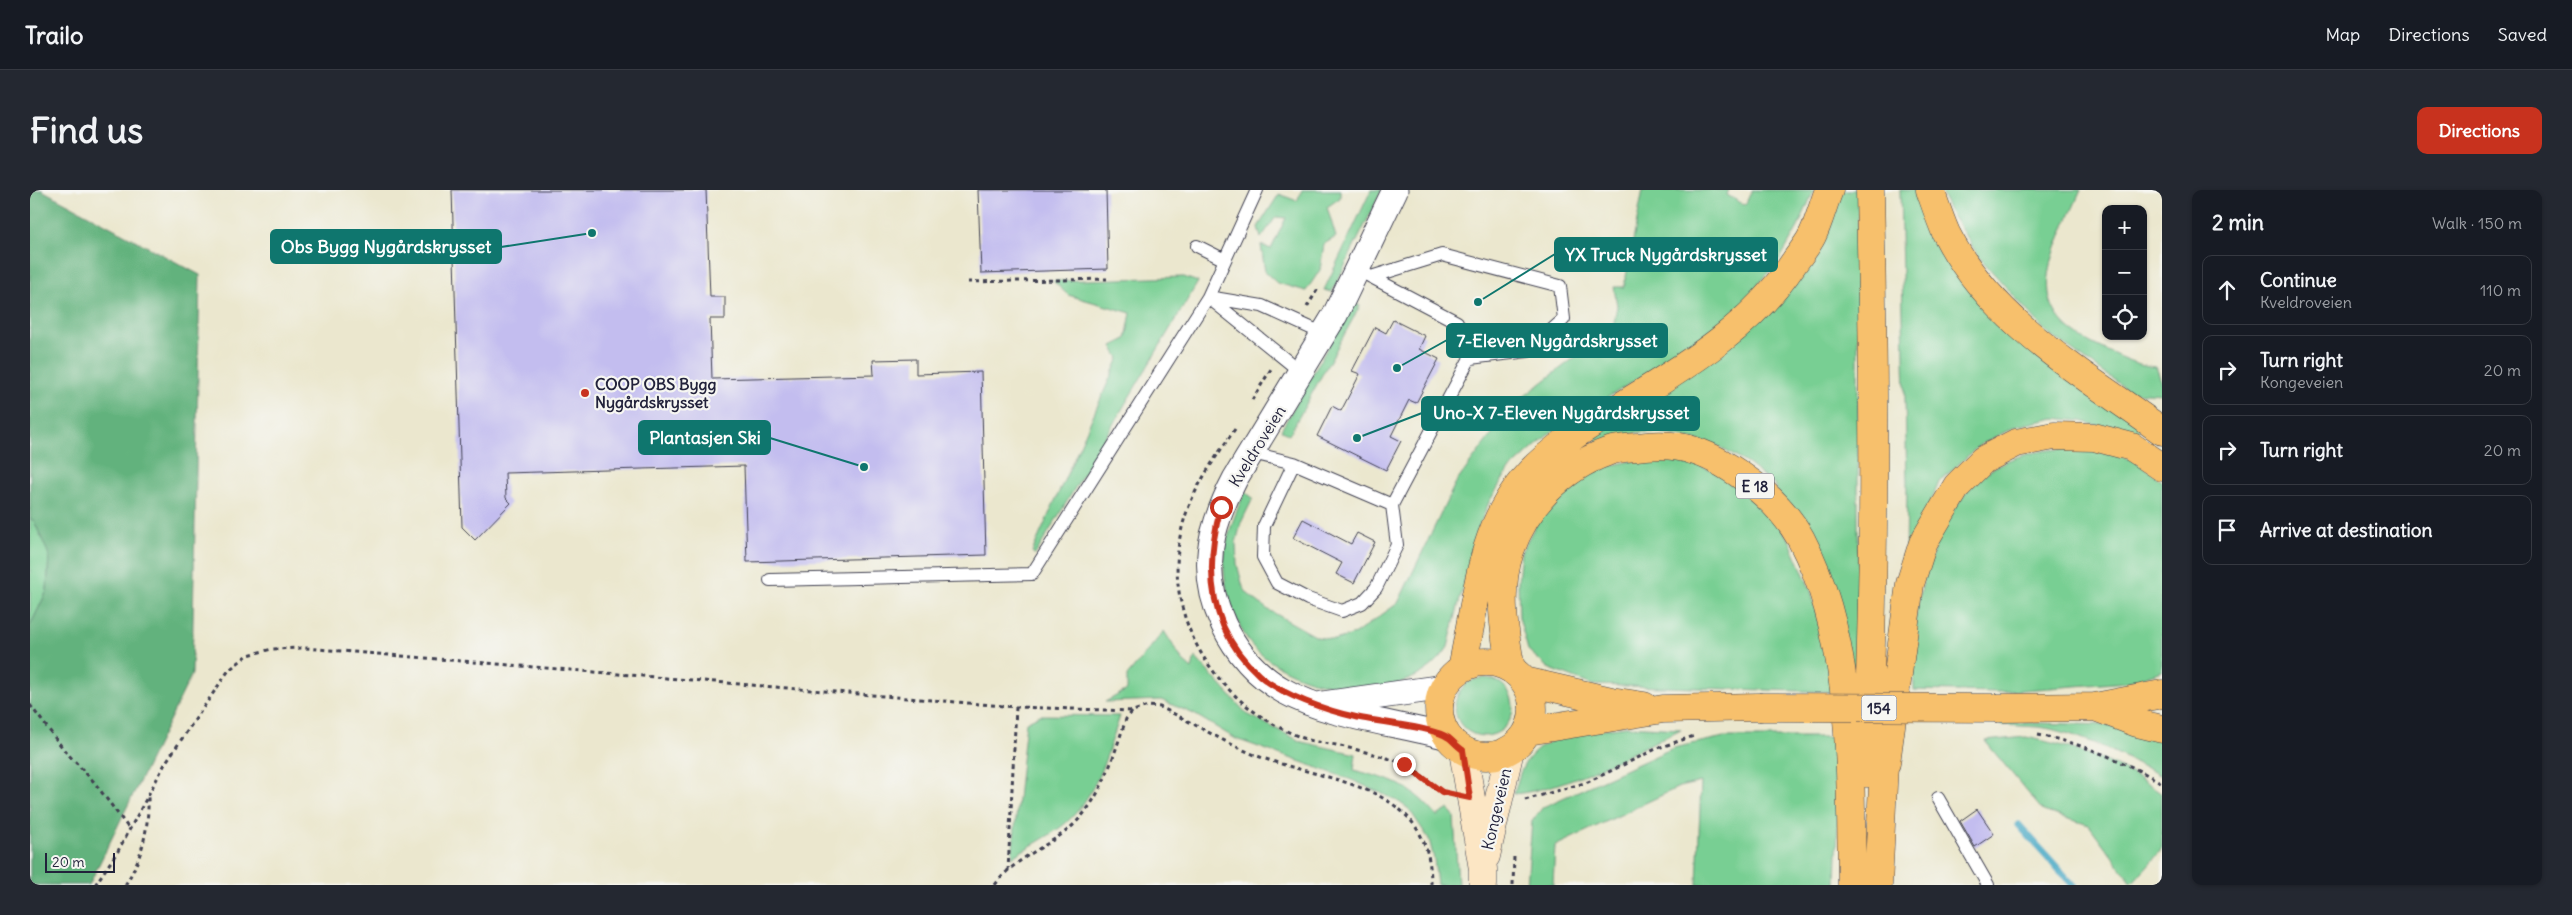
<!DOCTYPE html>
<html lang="en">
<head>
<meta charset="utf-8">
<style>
  body { margin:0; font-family:Delius,sans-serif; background:#242831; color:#f1f3f6 }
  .controls { position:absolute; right:15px; top:15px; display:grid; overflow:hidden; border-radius:10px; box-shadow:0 1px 4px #0004 }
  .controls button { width:45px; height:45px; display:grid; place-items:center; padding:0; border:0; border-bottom:1px solid #363941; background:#171b24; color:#f1f3f6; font:25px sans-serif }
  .scale { position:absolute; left:15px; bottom:12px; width:70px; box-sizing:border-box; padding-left:5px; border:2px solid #22223b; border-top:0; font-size:14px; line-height:18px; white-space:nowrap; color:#22223b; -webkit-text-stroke:4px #f6f6f2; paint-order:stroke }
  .stop { position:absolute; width:15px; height:15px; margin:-11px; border:4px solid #c8321e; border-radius:50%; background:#fff }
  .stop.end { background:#c8321e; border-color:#fff; box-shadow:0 1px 5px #0008 }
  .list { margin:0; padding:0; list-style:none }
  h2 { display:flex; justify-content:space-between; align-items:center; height:65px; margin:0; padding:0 20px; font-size:21px }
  h2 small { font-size:16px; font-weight:400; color:#9ea1a6 }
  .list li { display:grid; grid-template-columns:32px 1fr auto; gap:15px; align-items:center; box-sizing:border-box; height:70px; margin:0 10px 10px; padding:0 10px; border:1px solid #363941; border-radius:10px }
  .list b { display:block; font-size:19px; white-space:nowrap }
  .list p { margin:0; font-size:16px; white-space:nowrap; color:#9ea1a6 }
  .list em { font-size:16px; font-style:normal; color:#9ea1a6 }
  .icon { flex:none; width:28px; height:28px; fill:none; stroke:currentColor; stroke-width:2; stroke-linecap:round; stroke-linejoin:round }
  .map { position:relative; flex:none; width:2132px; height:695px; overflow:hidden; border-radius:10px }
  header { display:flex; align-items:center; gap:30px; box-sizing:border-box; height:70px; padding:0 25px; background:#171b24; border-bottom:1px solid #363941 }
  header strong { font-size:24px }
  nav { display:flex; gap:28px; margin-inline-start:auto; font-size:18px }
  .intro { display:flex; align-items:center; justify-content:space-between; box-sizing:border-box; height:120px; padding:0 30px }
  h1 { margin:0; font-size:35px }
  .button { padding:12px 22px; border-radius:10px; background:#c8321e; color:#fff; font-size:18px; font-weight:700 }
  main { display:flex; gap:30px; padding:0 30px }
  aside { flex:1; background:#171b24; border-radius:10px; box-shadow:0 1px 4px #0004 }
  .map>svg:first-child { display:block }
  .green { fill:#78cf93; stroke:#4d7867 }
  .forest { fill:#62b27d; stroke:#426a5c }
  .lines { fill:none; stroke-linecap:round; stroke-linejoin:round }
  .stream { stroke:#46a9c5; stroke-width:7 }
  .building { fill:#c3bdef }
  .service-casing { stroke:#404051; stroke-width:14 }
  .minor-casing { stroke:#404051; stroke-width:27 }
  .secondary-casing { stroke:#404051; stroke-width:29 }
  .primary-casing { stroke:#404051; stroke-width:29 }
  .trunk-casing { stroke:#404051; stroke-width:29 }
  .path { stroke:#404051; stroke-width:3; stroke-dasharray:4 4; stroke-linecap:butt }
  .service { stroke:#fff; stroke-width:12 }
  .minor { stroke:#fff; stroke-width:25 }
  .secondary { stroke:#fce6c4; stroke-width:28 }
  .primary { stroke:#f7c06c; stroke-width:28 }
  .trunk { stroke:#f7c06c; stroke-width:28 }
  .primary-bridge-casing { stroke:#404051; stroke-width:29; stroke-linecap:butt }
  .primary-bridge { stroke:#f7c06c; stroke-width:28 }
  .route { stroke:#c8321e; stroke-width:6 }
  .poi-dot { fill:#c8321e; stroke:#f6f6f2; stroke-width:2 }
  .labels { text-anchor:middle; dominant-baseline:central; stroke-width:4.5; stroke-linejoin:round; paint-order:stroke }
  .shield { fill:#f6f6f2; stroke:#626272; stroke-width:1 }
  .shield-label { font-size:15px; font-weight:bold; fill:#22223b }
  .poi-label { font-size:16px; font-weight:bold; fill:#22223b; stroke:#f6f6f2; text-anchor:start }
  .street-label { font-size:16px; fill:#22223b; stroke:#f6f6f2 }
  .leader { fill:none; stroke:#0f766e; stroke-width:2 }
  .callout-dot { fill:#0f766e; stroke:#f6f6f2; stroke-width:2 }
  .callout { fill:#0f766e; stroke:#0f766e; stroke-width:2 }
  .callout-label { font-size:18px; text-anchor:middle; font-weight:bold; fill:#fff }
</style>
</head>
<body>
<header>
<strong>Trailo</strong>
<nav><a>Map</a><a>Directions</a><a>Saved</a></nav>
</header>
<div class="intro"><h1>Find us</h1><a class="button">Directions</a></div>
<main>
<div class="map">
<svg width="2132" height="695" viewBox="0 0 2132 695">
  <rect width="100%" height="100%" fill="#f6f6f2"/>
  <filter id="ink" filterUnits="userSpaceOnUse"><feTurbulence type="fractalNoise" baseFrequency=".02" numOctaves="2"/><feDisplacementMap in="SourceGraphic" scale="10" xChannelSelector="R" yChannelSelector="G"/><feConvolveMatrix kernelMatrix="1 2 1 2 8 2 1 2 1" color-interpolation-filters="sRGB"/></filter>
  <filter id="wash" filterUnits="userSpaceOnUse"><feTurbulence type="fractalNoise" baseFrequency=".0096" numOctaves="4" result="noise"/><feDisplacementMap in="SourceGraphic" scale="20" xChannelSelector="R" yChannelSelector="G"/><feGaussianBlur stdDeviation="1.12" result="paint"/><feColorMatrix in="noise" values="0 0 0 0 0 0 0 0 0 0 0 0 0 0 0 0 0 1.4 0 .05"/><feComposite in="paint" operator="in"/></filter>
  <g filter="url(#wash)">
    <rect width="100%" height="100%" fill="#ebe7ce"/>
    <path class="green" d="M 1272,0 L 1310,0 L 1310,8 L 1297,17 L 1306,47 L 1294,54 L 1290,80 L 1276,101 L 1247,93 L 1235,82 L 1231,55 L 1241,59 L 1256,28 L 1246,27 L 1231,48 L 1228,37 L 1249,4 L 1267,11 Z
      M 1341,0 L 1352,0 L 1302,102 L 1294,100 Z
      M 1613,0 L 1699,0 L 1697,5 L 1715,15 L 1722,0 L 1784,0 L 1768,37 L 1750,69 L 1713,113 L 1682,143 L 1520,243 L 1478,281 L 1459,312 L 1446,344 L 1418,457 C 1380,519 1272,504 1225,459 C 1209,443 1194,401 1194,378 C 1194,351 1204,326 1215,302 L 1223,308 L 1211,333 L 1206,353 L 1207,374 L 1213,397 L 1218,404 L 1237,419 L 1287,447 L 1305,450 L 1325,444 L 1368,413 L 1425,294 L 1483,215 L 1583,138 L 1587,116 L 1584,97 L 1594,97 Z
      M 1806,0 L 1828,0 L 1828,498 L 1744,295 L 1718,274 L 1686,255 L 1630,242 L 1608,242 L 1567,253 L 1565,241 L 1684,166 Z
      M 1870,0 L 1888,0 L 1901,37 L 2110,233 L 2107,246 L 2051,231 L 2025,228 L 1987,236 L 1951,254 L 1909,292 L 1876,372 L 1877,293 Z
      M 1911,0 L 2051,0 C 2024,63 1986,119 2069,157 C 2088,166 2105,175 2126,177 L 2132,193 L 2132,204 L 2101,202 L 2016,142 L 1950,68 L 1918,19 Z
      M 1154,87 L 1168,92 L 1005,365 L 1002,362 L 1089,168 L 1082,156 L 1096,149 L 1101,123 L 1038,105 L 1023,91 Z
      M 1325,113 L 1330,116 L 1259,245 L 1251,240 L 1322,114 Z
      M 2046,258 C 2082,262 2106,265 2132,292 L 2132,481 L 2097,492 L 1968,502 L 1884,500 C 1884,479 1882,456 1884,436 C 1891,384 1916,309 1962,279 C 1986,263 2018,259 2046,258 Z
      M 1624,266 L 1652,269 L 1709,290 L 1758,347 L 1781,401 L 1806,502 L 1562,495 L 1518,478 L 1498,460 L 1489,427 L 1488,392 L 1491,362 L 1517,314 L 1556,281 Z
      M 0,328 L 4,331 L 19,364 L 17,401 L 0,436 Z
      M 1134,441 L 1153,471 L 1162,479 L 1165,467 L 1217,524 L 1272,552 L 1326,564 L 1324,580 C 1364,591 1378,593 1407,626 L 1419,619 L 1424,626 L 1428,695 L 1407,695 L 1404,669 L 1399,649 L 1379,619 L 1366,610 L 1322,590 L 1206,549 L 1164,524 L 1131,510 L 1075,512 L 1097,500 L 1097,486 Z
      M1425 517a29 29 0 1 1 58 0a29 29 0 1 1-58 0Z
      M 1010,525 L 1090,526 C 1077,565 1065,611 1031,637 C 1016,648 998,657 982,667 L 996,532 Z
      M 1971,532 L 2078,535 L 2132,550 L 2132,586 C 2093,567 2052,543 2009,537 C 1996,536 1983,536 1970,535 Z
      M 1595,536 L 1651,539 C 1603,562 1536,599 1484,604 C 1487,595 1489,583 1494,575 C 1515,541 1560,542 1595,536 Z
      M 1694,547 L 1805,547 L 1809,601 L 1806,695 L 1667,695 L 1671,592 L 1649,597 L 1525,656 L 1523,695 L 1497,695 L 1502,631 L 1513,617 L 1643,558 Z
      M 1996,547 C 2045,557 2091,573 2132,603 L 2132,657 L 2129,663 L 2102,693 L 2059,635 L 2013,621 L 1955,551 Z"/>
    <path class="forest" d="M 0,0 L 12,0 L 170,85 L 162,484 L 59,695 L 0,695 L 0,436 L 17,401 L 19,365 L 4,331 L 0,328 Z"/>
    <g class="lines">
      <path class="stream" d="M 1989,635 L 2043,695"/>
    </g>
    <g id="blocks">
      <path class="building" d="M 422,0 L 676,0 L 680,107 L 695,107 L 695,129 L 680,129 L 682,189 L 844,185 L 843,170 L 886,169 L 886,184 L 951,182 L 956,365 L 717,372 L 714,276 L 475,283 L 476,308 L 481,313 L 445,350 L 432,337 Z
        M 948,0 L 1076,0 L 1078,79 L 951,83 Z
        M 1363,130 L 1395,146 L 1389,159 L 1409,169 L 1386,213 L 1379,210 L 1361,246 L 1371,251 L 1356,280 L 1287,246 L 1302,216 L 1311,221 L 1330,184 L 1322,181 L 1345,137 L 1356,143 Z
        M 1273,329 L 1321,354 L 1327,343 L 1345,352 L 1324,393 L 1306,384 L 1312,373 L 1263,348 Z
        M 1947,619 L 1964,644 L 1945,657 L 1930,631 Z"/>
    </g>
  </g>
  <g filter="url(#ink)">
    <use href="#blocks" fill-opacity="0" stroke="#404051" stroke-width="1"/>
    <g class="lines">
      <g class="service-casing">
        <path id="service" d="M 1167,56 L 1195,70
          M 1341,87 L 1412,65 L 1530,96 L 1534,129 L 1498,161 L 1440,168
          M 1271,182 L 1178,107 L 1232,116 L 1294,144
          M 1222,263 L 1264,273 L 1362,315 L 1440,168 L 1427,132 L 1328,80
          M 1264,273 L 1234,336 L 1233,367 L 1247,393 L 1278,409 L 1312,421 L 1332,413 L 1346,398 L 1367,355 L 1362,315
          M 740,390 L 1002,384 L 1178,107 L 1227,0
          M 1908,608 L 1958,695"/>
      </g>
      <g class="minor-casing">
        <path id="minor" d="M 1365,0 L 1305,125 L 1205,289 C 1195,308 1188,325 1183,345 C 1169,405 1201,471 1254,501 C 1302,528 1365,532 1418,547
          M 1293,514 L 1415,497"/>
      </g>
      <g class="secondary-casing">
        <path id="secondary" d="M 1433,561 L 1453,679 L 1453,695
          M 1456,666 L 1480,560"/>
      </g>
      <g class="primary-casing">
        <path id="primary" d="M1409 519a47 47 0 1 1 94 0a47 47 0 1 1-94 0Z
          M 1494,491 L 1581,511 L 1614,516
          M 2065,517 L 2107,533 L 2132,539
          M 1968,518 L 2065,517 L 2132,504
          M 1498,541 L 1633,519 L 1729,517"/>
      </g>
      <g class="trunk-casing">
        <path id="trunk" d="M 1900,0 C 1905,14 1910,29 1916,43 C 1961,132 2054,184 2132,241
          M 1432,478 C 1446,415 1449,342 1493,290 C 1520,258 1561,234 1596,213 C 1659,174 1721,137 1763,74 C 1769,65 1777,56 1782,46 C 1789,32 1793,15 1799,0
          M 1481,479 C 1474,441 1467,399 1480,361 C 1496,315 1532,278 1577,262 C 1586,258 1597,258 1607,257 C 1627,254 1646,254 1665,261 C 1687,268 1706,281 1724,295 C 1741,309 1760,329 1771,349 C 1825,452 1820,582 1822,695
          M 1856,573 L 1880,394 L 1893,353 L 1927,296 L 1953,270 L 1986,253 L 2024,246 L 2064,247 L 2102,257 L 2132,277
          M 1836,583 C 1846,389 1844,195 1840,0
          M 1848,695 L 1855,554"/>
      </g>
      <path class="path" d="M 938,92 L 1077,89
        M 1277,117 L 1289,97
        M 1222,210 L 1241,179
        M 1205,239 C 1183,271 1159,304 1151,342 C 1131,431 1190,517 1273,548 C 1283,552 1295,553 1306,555 C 1328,560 1350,565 1372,573 C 1388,579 1399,597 1415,603
        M 0,515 L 35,561 L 64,592 L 100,640
        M 2008,545 C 2051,553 2094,571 2132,593
        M 1495,610 L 1558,592 L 1628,558 L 1664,546
        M 978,681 L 986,517
        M 65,695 L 88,661 L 136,572 L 199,480 L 218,465 L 242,459 L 275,458 L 986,517 L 1103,521 L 1118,516 L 1130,517 C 1162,532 1193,552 1225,565 C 1298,594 1402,591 1401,695
        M 95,695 C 112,669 119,638 118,607
        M 965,695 C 983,670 1012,659 1035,642 C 1071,614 1082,570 1096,529 L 1102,522
        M 1483,695 L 1484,666"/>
      <use href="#service" class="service"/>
      <use href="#minor" class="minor"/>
      <use href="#secondary" class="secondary"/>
      <use href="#primary" class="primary"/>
      <use href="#trunk" class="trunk"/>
      <g class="primary-bridge-casing">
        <path id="primary-bridge" d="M 1729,517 L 1968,518"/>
      </g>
      <use href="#primary-bridge" class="primary-bridge"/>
    </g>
  </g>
  <g class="lines" filter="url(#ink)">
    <path class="route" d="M 1191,317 C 1174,378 1178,439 1229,485 C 1251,505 1298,521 1326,527 C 1346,532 1404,537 1419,548 C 1424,552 1428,557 1433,560 L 1440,608 L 1412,602 L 1374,574"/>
  </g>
  <circle class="poi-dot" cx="555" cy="203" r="5"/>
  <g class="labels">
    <g class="shield">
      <rect x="1706" y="283.5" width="38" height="25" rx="4"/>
      <rect x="1831.5" y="505.5" width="35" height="25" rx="4"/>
    </g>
    <g class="shield-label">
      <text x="1725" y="296">E 18</text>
      <text x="1849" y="518">154</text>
    </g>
    <g class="poi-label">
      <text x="565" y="194">COOP OBS Bygg<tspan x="565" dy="18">Nygårdskrysset</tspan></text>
    </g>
    <g class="street-label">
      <text transform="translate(1227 256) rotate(-58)">Kveldroveien</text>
      <text transform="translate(1466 619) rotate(-77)">Kongeveien</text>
    </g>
  </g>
  <path class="leader" d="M562 43L471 57M1448 112L1525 64M1367 178L1417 150M1327 248L1392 223M834 277L740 248"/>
  <g class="callout-dot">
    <circle cx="562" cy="43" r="5"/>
    <circle cx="1448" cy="112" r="5"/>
    <circle cx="1367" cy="178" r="5"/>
    <circle cx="1327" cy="248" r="5"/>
    <circle cx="834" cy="277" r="5"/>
  </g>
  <g class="callout">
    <rect x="241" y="40" width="230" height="33" rx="5"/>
    <rect x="1525" y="48" width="222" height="33" rx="5"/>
    <rect x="1417" y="134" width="220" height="33" rx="5"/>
    <rect x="1392" y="207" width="277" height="33" rx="5"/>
    <rect x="609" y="231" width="131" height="33" rx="5"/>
  </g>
  <g class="callout-label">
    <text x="356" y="63">Obs Bygg Nygårdskrysset</text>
    <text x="1636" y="71">YX Truck Nygårdskrysset</text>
    <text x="1527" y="157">7-Eleven Nygårdskrysset</text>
    <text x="1531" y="229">Uno-X 7-Eleven Nygårdskrysset</text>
    <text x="675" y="254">Plantasjen Ski</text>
  </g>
</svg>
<div class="controls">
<button>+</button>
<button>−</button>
<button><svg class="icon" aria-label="locate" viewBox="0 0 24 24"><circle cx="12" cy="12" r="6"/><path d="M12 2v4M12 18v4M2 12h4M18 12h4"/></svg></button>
</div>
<div class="scale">20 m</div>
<div class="stop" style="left:1191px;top:317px"></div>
<div class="stop end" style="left:1374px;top:574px"></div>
</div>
<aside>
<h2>2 min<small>Walk · 150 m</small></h2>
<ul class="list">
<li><svg class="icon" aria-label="ahead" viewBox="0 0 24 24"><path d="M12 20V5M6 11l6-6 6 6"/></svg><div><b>Continue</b><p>Kveldroveien</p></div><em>110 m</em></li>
<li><svg class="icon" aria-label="right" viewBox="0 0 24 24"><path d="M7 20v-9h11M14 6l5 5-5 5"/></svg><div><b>Turn right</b><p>Kongeveien</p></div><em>20 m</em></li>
<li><svg class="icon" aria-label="right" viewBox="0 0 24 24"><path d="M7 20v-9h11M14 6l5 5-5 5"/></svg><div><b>Turn right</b></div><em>20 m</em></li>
<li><svg class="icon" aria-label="arrive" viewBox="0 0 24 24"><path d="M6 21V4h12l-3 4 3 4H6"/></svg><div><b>Arrive at destination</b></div></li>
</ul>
</aside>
</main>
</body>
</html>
